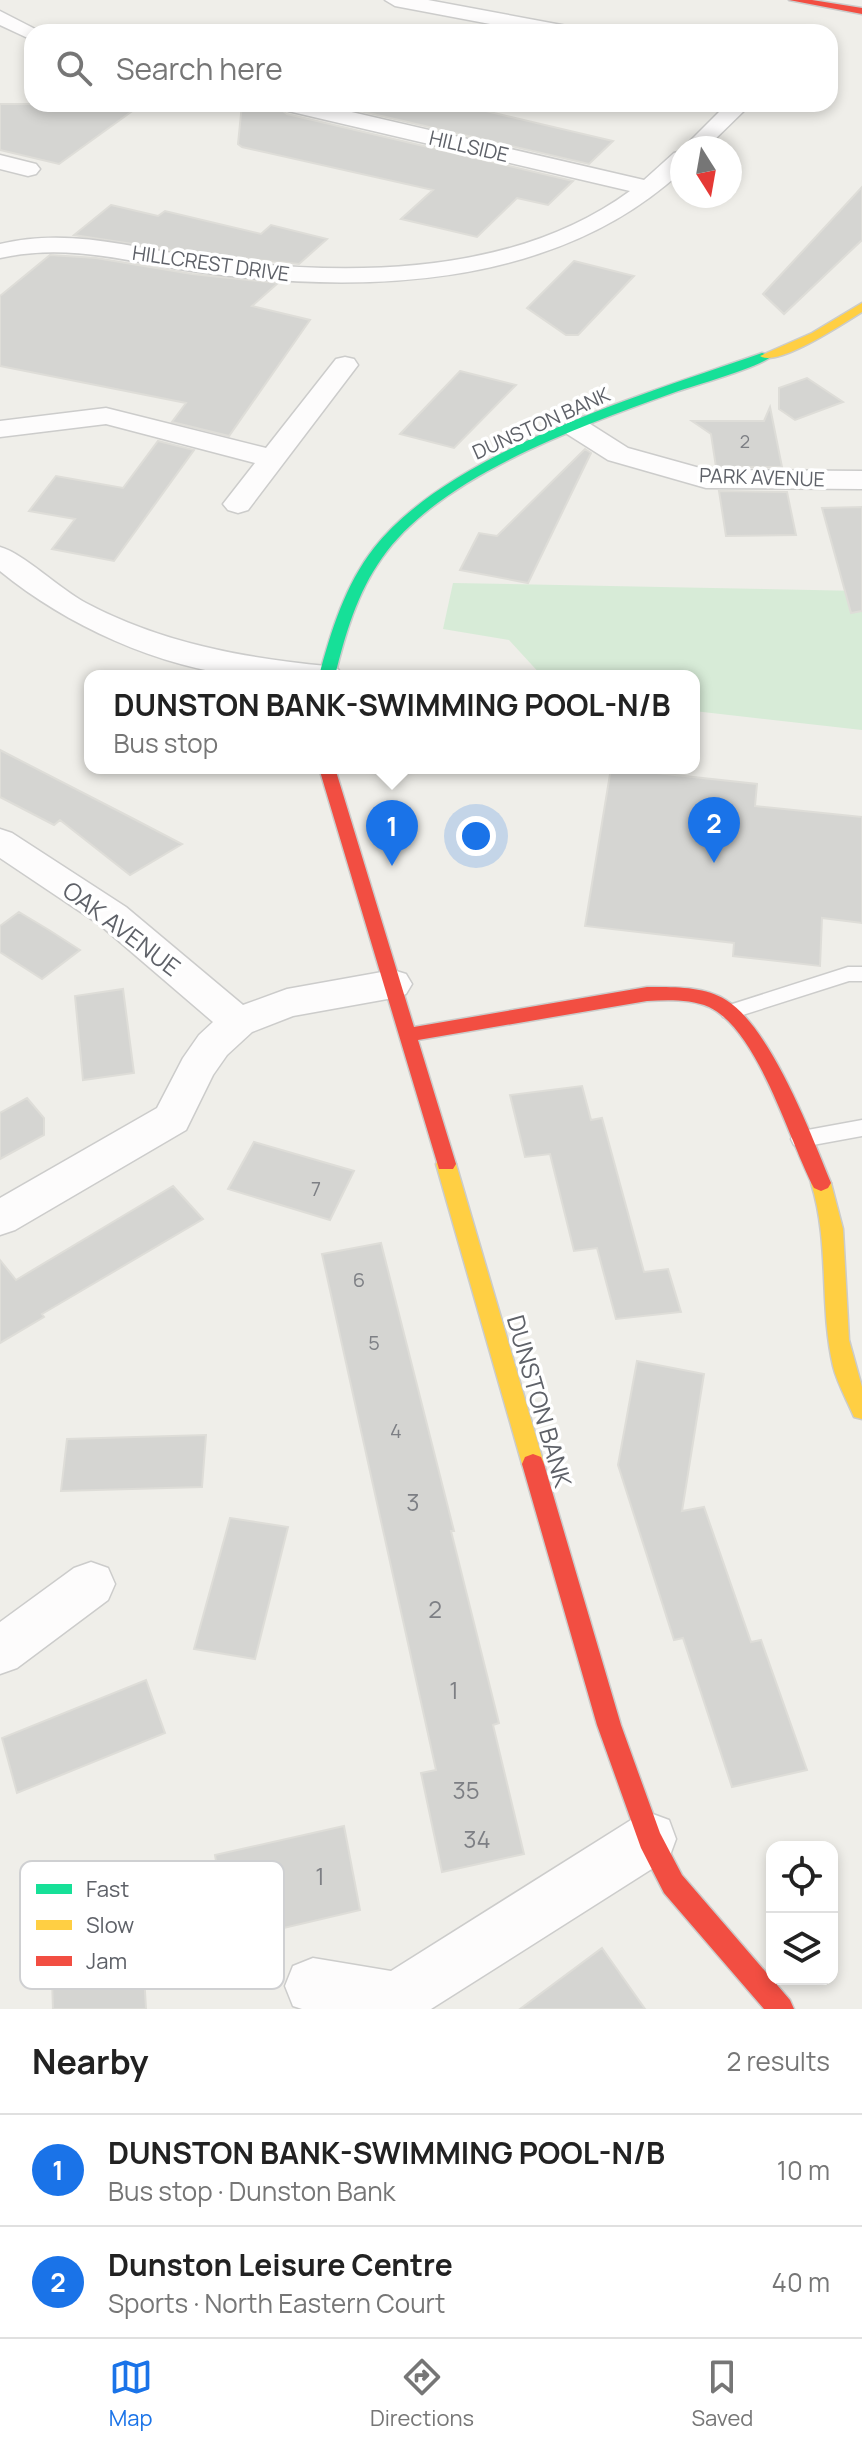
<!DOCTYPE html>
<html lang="en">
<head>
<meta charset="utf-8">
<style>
  body { margin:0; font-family:Manrope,sans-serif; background:#f2f2f2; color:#222 }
  .controls { position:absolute; right:24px; bottom:24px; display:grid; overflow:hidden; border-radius:16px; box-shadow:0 4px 12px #0003 }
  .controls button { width:72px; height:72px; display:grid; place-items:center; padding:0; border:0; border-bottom:2px solid #e0e0e0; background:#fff; color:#222; font:40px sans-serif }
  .compass { position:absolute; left:670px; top:136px; width:72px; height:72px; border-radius:50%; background:#fff; box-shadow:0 4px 12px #0003; rotate:169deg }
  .you { position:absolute; left:476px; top:836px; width:28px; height:28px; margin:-20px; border:6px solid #fff; border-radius:50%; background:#1a73e8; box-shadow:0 0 0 12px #1a73e833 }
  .badge { display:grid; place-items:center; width:52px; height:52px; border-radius:50%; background:#1a73e8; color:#fff; font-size:26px; font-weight:700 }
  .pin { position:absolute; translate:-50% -66px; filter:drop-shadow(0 2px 4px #0008) }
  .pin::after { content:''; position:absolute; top:42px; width:28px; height:24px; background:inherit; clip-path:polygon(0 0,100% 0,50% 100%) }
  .popup { position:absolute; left:84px; top:670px; width:616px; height:104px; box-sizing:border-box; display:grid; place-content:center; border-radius:16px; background:#fff; filter:drop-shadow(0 2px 6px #0005); font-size:26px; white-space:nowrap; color:#767676 }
  .popup b { font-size:30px; color:#222 }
  .popup::after { content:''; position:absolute; left:50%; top:100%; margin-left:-16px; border:16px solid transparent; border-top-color:#fff }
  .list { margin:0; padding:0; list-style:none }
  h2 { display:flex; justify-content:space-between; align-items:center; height:104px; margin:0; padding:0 32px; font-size:34px }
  h2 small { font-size:26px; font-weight:400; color:#767676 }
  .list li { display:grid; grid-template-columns:52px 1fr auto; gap:24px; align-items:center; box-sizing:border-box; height:112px; padding:0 32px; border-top:2px solid #e0e0e0 }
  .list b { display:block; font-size:30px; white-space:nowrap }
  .list p { margin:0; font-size:26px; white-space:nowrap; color:#767676 }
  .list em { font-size:26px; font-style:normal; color:#767676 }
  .icon { flex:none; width:44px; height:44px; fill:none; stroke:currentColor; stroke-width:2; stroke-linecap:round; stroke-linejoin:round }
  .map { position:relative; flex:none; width:862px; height:2009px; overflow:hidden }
  .search { position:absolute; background:#fff; box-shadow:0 4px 12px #0003; left:24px; right:24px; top:24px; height:88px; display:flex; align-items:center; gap:20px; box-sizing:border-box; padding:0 28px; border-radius:24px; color:#767676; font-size:30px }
  .sheet { height:328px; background:#fff }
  nav { display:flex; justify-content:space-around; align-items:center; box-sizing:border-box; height:112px; border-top:2px solid #e0e0e0; background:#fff; font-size:22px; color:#767676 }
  nav a { display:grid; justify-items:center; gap:4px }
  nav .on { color:#1a73e8 }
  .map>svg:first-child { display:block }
  .green { fill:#d7ebd7 }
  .building { fill:#d5d5d2; stroke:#deddd8; stroke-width:2 }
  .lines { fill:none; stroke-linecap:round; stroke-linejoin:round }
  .lane-casing { stroke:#cccccb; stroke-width:3 }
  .street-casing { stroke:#cccccb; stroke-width:3 }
  .fast-casing { stroke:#cbcccb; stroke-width:3 }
  .slow-casing { stroke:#cbcccb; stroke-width:3 }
  .jam-casing { stroke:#cbcccb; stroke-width:3 }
  .lane { fill:#fdfcfc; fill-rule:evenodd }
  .street { fill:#fdfcfc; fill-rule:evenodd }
  .fast { fill:#16e098; fill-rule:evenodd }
  .slow { fill:#ffcf43; fill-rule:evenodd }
  .jam { fill:#f24e42; fill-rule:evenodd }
  .labels { text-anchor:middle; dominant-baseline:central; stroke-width:7; stroke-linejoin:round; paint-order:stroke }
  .far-number-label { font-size:18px; fill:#7d7f84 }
  .far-street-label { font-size:20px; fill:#5e6168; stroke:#fff }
  .number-label { font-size:20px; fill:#7d7f84 }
  .street-label { font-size:24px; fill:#5e6168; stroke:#fff }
  .near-number-label { font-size:24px; fill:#7d7f84 }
  .key { fill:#fff; stroke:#cfd0d2; stroke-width:2 }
  .key-label { font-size:22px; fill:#5e6168 }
</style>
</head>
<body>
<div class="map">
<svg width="862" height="2009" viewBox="0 0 862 2009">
  <rect width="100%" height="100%" fill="#efeee9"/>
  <path class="green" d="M 453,583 L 862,591 L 862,730 L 694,711 L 694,676 L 542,676 L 509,640 L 443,629 Z"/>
  <path class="building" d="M 0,104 L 142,104 L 59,164 L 0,150 Z
    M 242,104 L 274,104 L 287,114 L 573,181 L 548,205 L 517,198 L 477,237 L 401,219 L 433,190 L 242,147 L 238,144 Z
    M 330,104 L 456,104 L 613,141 L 589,164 Z
    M 862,187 L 862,240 L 784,314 L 763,294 Z
    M 111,205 L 158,216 L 165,211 L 261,234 L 271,225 L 327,239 L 299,264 L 191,253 L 74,235 Z
    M 50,255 L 96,258 L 192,274 L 278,283 L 252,306 L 310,320 L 229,436 L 172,422 L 186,403 L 0,366 L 0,296 Z
    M 574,261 L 634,276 L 578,335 L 566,335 L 527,308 Z
    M 460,371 L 516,385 L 454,448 L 400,434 Z
    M 807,378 L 843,402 L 795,420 L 779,409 L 779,388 Z
    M 770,407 L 782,467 L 716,467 L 711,434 L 692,421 L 764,421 Z
    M 158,441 L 194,450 L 114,561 L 52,549 L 75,519 L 29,511 L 56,476 L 123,488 Z
    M 585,449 L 591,453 L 528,583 L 460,570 L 479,533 L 497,536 Z
    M 719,491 L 787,492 L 796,535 L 726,536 Z
    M 862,507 L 862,611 L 851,613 L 822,508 Z
    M 0,750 L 130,817 L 182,844 L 130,875 L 60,820 L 54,825 L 0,797 Z
    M 611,768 L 757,784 L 755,806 L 862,817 L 862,923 L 822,918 L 820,966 L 733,956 L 734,943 L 585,926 Z
    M 19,912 L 49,930 L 80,950 L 42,979 L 0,952 L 0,926 Z
    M 123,989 L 134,1073 L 83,1080 L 75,996 Z
    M 582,1086 L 591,1120 L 602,1118 L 644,1272 L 668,1269 L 681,1312 L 616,1319 L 597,1248 L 574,1251 L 550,1154 L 525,1157 L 510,1095 Z
    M 27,1098 L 44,1118 L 44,1135 L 0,1159 L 0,1113 Z
    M 254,1142 L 354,1171 L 330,1220 L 228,1189 Z
    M 173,1186 L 203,1219 L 42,1314 L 44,1317 L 0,1343 L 0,1260 L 16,1280 Z
    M 381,1243 L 454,1531 L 451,1531 L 499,1723 L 493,1725 L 524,1854 L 442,1872 L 421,1773 L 436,1770 L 322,1254 Z
    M 637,1361 L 704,1374 L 682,1511 L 704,1507 L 751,1642 L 761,1640 L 807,1770 L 732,1787 L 683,1638 L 674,1640 L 618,1465 Z
    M 206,1435 L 202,1487 L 61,1491 L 67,1439 Z
    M 230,1518 L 288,1527 L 255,1659 L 194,1649 Z
    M 146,1680 L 165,1733 L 17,1793 L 2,1738 Z
    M 344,1826 L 360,1910 L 229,1941 L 215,1855 Z
    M 142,1937 L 146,2009 L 53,2009 L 51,1951 Z
    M 602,1948 L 645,2009 L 520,2009 Z"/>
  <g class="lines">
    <g class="lane-casing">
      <path id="lane" d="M 848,967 L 862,967 L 862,981 L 849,981 L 730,1019 L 723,1017 L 720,1012 L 723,1007 Z
        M 862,1120 L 862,1136 L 802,1147 L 794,1145 L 791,1139 L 794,1133 L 802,1131 Z"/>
    </g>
    <g class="street-casing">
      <path id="street" d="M 385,0 L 428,0 L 567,26 L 577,32 L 533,32 L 395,6 Z
        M 0,11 L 41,32 L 32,32 L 32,40 L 0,25 Z
        M 277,104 L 317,104 L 644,180 L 674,153 L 682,151 L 682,171 C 554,290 357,295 192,271 C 126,261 67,243 0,258 L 0,244 C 66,228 126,246 191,256 C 334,277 509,280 630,191 L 288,111 Z
        M 727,104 L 751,104 L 706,148 L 682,149 Z
        M 0,155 L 36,164 L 40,169 L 36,174 L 28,176 L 0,169 Z
        M 345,357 L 354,359 L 358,365 L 248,510 L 238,513 L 228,510 L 223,504 L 255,463 L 106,424 L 0,437 L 0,421 L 106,408 L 266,448 L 336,359 Z
        M 577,420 L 587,422 L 628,448 L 707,470 L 862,471 L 862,489 L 706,488 L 608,460 L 567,434 L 563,428 L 567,422 Z
        M 0,547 C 23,553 61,590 86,603 C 162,643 243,658 327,666 L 338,669 L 343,676 C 311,676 277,679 245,676 C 159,668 66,625 0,571 Z
        M 0,829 L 12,833 L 126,907 L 243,1005 L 287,989 L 393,970 L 406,974 L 412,984 L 406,994 L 393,998 L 293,1016 L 252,1032 L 227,1055 L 213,1075 L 186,1130 L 15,1230 L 0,1235 L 0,1198 L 157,1108 L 183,1058 L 199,1035 L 213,1022 L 100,925 L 0,858 Z
        M 91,1562 L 108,1568 L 115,1584 L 108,1600 L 17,1668 L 0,1674 L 0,1622 L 74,1568 Z
        M 650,1813 L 669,1820 L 676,1839 L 669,1858 L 431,2009 L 302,2009 L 293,2006 L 285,1986 L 293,1966 L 313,1958 L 391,1971 L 631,1820 Z"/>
    </g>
    <g class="fast-casing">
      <path id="fast" d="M 762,353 L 772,356 C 756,369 694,385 670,394 C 579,427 439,476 382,558 C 357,593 345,635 335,676 L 319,676 C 331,631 345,585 374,548 C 451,450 646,394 762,353 Z"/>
    </g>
    <g class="slow-casing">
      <path id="slow" d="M 862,303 L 862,312 C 844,323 777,368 760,356 L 812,333 Z
        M 446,1156 L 453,1159 L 456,1164 L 544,1464 L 541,1471 L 533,1474 L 525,1471 L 522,1464 L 436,1164 L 439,1159 Z
        M 821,1175 L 828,1178 L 831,1183 L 843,1229 L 849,1340 L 862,1387 L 862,1419 L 854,1417 C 847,1400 837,1383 833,1366 C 819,1305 830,1243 811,1183 L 814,1178 Z"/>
    </g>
    <g class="jam-casing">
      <path id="jam" d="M 789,0 L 812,0 L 862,8 L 862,14 Z
        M 319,768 L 335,768 L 414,1027 L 647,987 C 673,987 704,986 726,1000 C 771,1028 811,1134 831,1183 L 828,1188 L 821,1191 L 814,1188 C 789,1141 759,1031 709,1007 C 690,999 667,1000 647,1001 L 418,1040 L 456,1164 L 453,1169 L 439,1169 Z
        M 533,1454 L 541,1457 L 544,1464 L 621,1725 L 660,1833 L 682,1875 L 790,2000 L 794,2009 L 764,2009 L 664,1893 L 641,1848 L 597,1725 L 522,1464 L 525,1457 Z"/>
    </g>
    <use href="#lane" class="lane"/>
    <use href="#street" class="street"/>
    <use href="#fast" class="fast"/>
    <use href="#slow" class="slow"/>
    <use href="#jam" class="jam"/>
  </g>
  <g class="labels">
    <g class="far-number-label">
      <text x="745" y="441">2</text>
    </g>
    <g class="far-street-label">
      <text transform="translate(469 146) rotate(13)">HILLSIDE</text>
      <text transform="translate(211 263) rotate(8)">HILLCREST DRIVE</text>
      <text transform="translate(541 423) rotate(-24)">DUNSTON BANK</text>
      <text transform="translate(762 477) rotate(2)">PARK AVENUE</text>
    </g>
    <g class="number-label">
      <text x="316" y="1188">7</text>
      <text x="359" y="1279">6</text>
      <text x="374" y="1342">5</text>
      <text x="396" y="1430">4</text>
    </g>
    <g class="street-label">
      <text transform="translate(122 928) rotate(37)">OAK AVENUE</text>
      <text transform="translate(540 1401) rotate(74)">DUNSTON BANK</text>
    </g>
    <g class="near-number-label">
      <text x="413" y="1501">3</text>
      <text x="435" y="1608">2</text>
      <text x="454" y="1689">1</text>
      <text x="466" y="1789">35</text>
      <text x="477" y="1838">34</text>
      <text x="320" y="1875">1</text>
    </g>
  </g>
  <rect x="20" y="1861" width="264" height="128" rx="12" class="key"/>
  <rect x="36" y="1884" width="36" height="10" fill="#16e098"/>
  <rect x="36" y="1920" width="36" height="10" fill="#ffcf43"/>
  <rect x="36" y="1956" width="36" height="10" fill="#f24e42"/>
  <g class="key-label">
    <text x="86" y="1897">Fast</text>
    <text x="86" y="1933">Slow</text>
    <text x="86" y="1969">Jam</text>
  </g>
</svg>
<div class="controls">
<button><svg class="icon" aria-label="locate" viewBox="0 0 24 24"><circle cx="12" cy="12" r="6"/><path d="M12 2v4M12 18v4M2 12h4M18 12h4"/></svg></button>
<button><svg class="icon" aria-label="layers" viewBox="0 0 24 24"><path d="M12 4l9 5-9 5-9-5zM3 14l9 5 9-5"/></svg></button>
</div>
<svg class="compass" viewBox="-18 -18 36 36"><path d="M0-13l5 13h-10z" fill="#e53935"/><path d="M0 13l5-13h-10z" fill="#767676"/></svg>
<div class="you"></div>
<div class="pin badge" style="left:392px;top:866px">1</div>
<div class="popup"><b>DUNSTON BANK-SWIMMING POOL-N/B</b>Bus stop</div>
<div class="pin badge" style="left:714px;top:863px">2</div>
<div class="search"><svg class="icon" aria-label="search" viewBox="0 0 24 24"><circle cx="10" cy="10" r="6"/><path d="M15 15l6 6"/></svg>Search here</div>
</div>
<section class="sheet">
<h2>Nearby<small>2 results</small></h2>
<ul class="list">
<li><span class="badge">1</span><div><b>DUNSTON BANK-SWIMMING POOL-N/B</b><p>Bus stop · Dunston Bank</p></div><em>10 m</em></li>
<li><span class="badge">2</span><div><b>Dunston Leisure Centre</b><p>Sports · North Eastern Court</p></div><em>40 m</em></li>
</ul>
</section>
<nav>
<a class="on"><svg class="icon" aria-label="map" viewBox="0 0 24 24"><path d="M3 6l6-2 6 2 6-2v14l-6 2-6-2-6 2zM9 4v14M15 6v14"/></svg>Map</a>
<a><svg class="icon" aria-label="directions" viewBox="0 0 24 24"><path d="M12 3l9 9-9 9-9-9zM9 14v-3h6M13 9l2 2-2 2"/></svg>Directions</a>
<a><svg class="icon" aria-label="saved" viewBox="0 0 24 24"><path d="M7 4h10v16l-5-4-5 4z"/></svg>Saved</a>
</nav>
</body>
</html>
